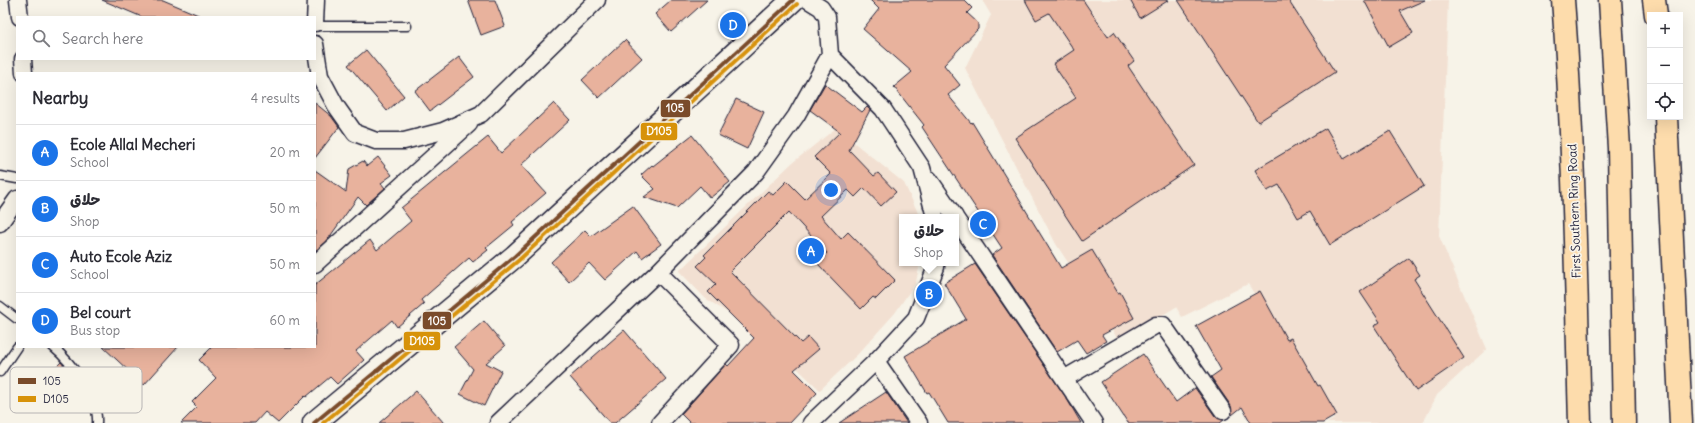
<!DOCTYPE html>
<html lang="en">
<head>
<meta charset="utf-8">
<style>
  body { margin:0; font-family:Delius,"Playpen Sans Arabic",sans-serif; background:#f2f2f3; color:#2b2b33 }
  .controls { position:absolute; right:12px; top:12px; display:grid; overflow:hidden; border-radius:0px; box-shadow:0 4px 16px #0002 }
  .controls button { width:36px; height:36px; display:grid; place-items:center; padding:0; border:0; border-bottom:1px solid #e1e1e2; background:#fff; color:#2b2b33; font:20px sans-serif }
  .you { position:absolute; left:831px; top:190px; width:14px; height:14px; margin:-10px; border:3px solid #fff; border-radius:50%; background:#1a73e8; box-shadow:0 0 0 6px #1a73e833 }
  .badge { display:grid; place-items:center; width:26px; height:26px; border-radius:50%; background:#1a73e8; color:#fff; font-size:13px; font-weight:700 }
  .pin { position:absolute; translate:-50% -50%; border:2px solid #fff; box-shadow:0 1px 4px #0006 }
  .popup { position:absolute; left:899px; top:214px; width:60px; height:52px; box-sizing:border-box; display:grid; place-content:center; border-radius:0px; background:#fff; filter:drop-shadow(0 1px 3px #0005); font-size:13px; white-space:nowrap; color:#7c7c81 }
  .popup b { font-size:15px; color:#2b2b33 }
  .popup::after { content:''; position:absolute; left:50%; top:100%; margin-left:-8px; border:8px solid transparent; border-top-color:#fff }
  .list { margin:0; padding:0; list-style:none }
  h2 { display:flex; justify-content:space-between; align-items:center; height:52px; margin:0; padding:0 16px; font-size:17px }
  h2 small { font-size:13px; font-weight:400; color:#7c7c81 }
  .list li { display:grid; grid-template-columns:26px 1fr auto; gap:12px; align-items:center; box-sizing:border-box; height:56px; padding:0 16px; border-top:1px solid #e1e1e2 }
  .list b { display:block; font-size:15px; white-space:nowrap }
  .list p { margin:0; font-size:13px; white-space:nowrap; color:#7c7c81 }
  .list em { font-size:13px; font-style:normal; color:#7c7c81 }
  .icon { flex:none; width:22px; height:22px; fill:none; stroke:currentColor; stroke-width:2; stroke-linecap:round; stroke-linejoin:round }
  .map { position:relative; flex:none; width:1695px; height:423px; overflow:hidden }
  .search { position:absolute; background:#fff; box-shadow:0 4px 16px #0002; left:16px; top:16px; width:300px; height:44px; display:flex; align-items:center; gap:10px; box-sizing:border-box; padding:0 14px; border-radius:0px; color:#7c7c81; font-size:15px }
  .panel { position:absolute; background:#fff; box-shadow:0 4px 16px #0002; left:16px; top:72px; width:300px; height:276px; border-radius:0px }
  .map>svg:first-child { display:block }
  .built { fill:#f2e0d2 }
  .building { fill:#e8b29d; stroke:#22223b }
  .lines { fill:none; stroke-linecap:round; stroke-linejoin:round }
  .lane-casing { stroke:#22223b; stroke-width:11 }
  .street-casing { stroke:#22223b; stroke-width:19 }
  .secondary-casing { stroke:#22223b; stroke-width:25 }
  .highway-casing { stroke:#22223b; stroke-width:25 }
  .lane { stroke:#f7f3e8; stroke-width:8 }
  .street { stroke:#f7f3e8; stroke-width:16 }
  .secondary { stroke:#f7f3e8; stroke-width:22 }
  .highway { stroke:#fddcac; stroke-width:22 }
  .bus-1-casing { stroke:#f7f3e8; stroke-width:7 }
  .bus-2-casing { stroke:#f7f3e8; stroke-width:7 }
  .bus-1 { stroke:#7a4b2a; stroke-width:4 }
  .bus-2 { stroke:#d79209; stroke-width:4 }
  .labels { text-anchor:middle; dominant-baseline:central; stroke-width:3.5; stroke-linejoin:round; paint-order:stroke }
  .street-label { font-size:12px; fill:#22223b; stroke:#f7f3e8 }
  .key { fill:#f7f3e8; stroke:#b7b4b4; stroke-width:1 }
  .key-label { font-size:11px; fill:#22223b }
  .line-badge { stroke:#f7f3e8; stroke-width:1.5 }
  .badge-label { font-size:11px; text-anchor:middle; font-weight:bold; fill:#fff }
</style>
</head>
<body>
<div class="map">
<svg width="1695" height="423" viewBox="0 0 1695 423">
  <rect width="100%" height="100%" fill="#f7f3e8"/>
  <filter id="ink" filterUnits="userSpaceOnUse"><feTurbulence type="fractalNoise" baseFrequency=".025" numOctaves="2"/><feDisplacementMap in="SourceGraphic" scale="8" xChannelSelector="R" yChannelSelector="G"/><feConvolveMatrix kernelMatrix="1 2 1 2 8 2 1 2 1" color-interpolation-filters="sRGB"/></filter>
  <g filter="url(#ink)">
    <path class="built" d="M 982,0 L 1448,0 L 1439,236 L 1487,349 L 1437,395 L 1423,423 L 1327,423 L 1334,419 L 1248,284 L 1182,317 L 1176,307 L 1119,341 L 1056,244 L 965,68 L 991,15 Z
      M 836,128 L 904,183 L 920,217 L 902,217 L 902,263 L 920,263 L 916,282 L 895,313 L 858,354 L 820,390 L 763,336 L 705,298 L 679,271 L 792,163 Z"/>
    <path class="building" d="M 102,0 L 163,0 L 203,17 L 142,17 Z
      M 468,0 L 495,0 L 505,26 L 481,35 Z
      M 671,0 L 707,0 L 671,32 L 655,14 Z
      M 870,0 L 964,0 L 972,8 L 967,13 L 978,23 L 978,29 L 944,65 L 960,85 L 948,95 L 971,123 L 972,122 L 1061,268 L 1092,250 L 1118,293 L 1120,292 L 1134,318 L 1102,335 L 1106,341 L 1086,353 L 1077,340 L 1057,352 L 992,255 L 1002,248 L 922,127 L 924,125 L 894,87 L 912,72 L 863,29 L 879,9 Z
      M 1025,0 L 1083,0 L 1108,37 L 1114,32 L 1134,61 L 1128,66 L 1194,165 L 1082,241 L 1015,138 L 1076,98 L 1053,64 L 1074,50 L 1049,13 L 1036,20 Z
      M 1130,0 L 1169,0 L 1140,18 Z
      M 1178,0 L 1288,0 L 1335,72 L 1258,122 Z
      M 1364,0 L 1425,0 L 1400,11 L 1413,33 L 1389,47 Z
      M 625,40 L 642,58 L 599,98 L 582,80 Z
      M 366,50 L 404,96 L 387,111 L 348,65 Z
      M 459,57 L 474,77 L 430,111 L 415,91 Z
      M 825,84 L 862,112 L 867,107 L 870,110 L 849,150 L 874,176 L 878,173 L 896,192 L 881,206 L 864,188 L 855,197 L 848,190 L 821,216 L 841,239 L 848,232 L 895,280 L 876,299 L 873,297 L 861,309 L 817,263 L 827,253 L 789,212 L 730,271 L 801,343 L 808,337 L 819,349 L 794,370 L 817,393 L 789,423 L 690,423 L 681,414 L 726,364 L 728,366 L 754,338 L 708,292 L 716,284 L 697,266 L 706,257 L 704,255 L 768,191 L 773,195 L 787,181 L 805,199 L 831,174 L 814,157 L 840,132 L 810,110 Z
      M 736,99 L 764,112 L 747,149 L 718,135 Z
      M 315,103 L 331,116 L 339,127 L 315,158 Z
      M 554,103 L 570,120 L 521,165 L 546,193 L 512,222 L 514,225 L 486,248 L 488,250 L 473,262 L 469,258 L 421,300 L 424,304 L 397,327 L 392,320 L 356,351 L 364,360 L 337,384 L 330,377 L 306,397 L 305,396 L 278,423 L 265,412 L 255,423 L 181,423 L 197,407 L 192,402 L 216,378 L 199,360 L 212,347 L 315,347 L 315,285 L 370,240 L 377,250 L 411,221 L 401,208 L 488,137 L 501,153 Z
      M 1326,128 L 1344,159 L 1390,131 L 1424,186 L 1330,245 L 1310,211 L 1298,218 L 1279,185 L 1267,191 L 1255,170 Z
      M 692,135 L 730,182 L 710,198 L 700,186 L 677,208 L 644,197 L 655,189 L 641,175 L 652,165 L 653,166 Z
      M 378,157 L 392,175 L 381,183 L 385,188 L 366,205 L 358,197 L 326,242 L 315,251 L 315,170 L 346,192 L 349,169 L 363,161 L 367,166 Z
      M 633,206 L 661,244 L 642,258 L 637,251 L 605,280 L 589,263 L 569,282 L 551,262 L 585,230 L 591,236 Z
      M 1409,258 L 1420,275 L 1414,279 L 1464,358 L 1416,391 L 1374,326 L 1380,322 L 1360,292 Z
      M 975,264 L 1067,399 L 1081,423 L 948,423 L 929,392 L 927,393 L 905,356 L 966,319 L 944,283 Z
      M 1260,291 L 1287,340 L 1291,338 L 1318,386 L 1320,385 L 1337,415 L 1323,423 L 1251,423 L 1242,407 L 1232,415 L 1231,406 L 1211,377 L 1221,370 L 1196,326 Z
      M 484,321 L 505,346 L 486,363 L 501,371 L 484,406 L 460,394 L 473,369 L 454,347 Z
      M 624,330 L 666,379 L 615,423 L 610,423 L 570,377 Z
      M 103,347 L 178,347 L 144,385 Z
      M 1143,354 L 1176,402 L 1195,388 L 1215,416 L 1224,420 L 1220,423 L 1128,423 L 1101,382 Z
      M 61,362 L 70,373 L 59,385 L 48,375 Z
      M 416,391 L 444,423 L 379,423 Z
      M 886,392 L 907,423 L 839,423 Z"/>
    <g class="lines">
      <g class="lane-casing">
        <path id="lane" d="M 315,26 L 407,26
          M 0,176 L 17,179
          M 0,306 L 17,319
          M 53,347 C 71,362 99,398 97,423
          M 0,372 L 17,347"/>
      </g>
      <g class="street-casing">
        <path id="street" d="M 18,0 L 20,17
          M 315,23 L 316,0
          M 315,44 L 320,76 L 336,106 L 355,133 L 376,141 L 404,141 L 443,131 L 481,114 L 597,0
          M 830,55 L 883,109 L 922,168 L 935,217
          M 23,59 L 24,73
          M 929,179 L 955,217
          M 956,219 L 1094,423
          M 0,223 L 17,199
          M 315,264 L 469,124
          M 658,272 L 731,345 L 660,423
          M 876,361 L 919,423
          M 1064,379 L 1156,325 L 1163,325 L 1223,411
          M 498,423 L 658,272 L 756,172 L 796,116 L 830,55 L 827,17 L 821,8 L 808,0
          M 811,423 L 876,361 L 916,318 L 936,267 L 936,263"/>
      </g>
      <g class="secondary-casing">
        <path id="secondary" d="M 314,423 L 515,256 L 793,0"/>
      </g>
      <g class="highway-casing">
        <path id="highway" d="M 1563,0 C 1574,141 1576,282 1580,423
          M 1610,0 L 1619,148 L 1624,423
          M 1654,0 L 1656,15
          M 1666,117 L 1681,423"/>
      </g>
      <use href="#lane" class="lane"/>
      <use href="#street" class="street"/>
      <use href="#secondary" class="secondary"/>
      <use href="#highway" class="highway"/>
      <g class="bus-1-casing">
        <path id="bus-1" d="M 314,423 L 515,256 L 793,0"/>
      </g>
      <g class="bus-2-casing">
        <path id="bus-2" d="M 323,423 L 519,260 L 797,4"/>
      </g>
      <use href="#bus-1" class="bus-1"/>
      <use href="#bus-2" class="bus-2"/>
    </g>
  </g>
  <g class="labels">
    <g class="street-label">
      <text transform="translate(1574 211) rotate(-92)">First Southern Ring Road</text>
    </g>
  </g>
  <rect x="10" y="367" width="132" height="46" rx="6" class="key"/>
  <rect x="18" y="378" width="18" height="6" fill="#7a4b2a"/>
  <rect x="18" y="396" width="18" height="6" fill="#d79209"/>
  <g class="key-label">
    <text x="43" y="385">105</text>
    <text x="43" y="403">D105</text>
  </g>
  <g class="line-badge">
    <rect x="660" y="99" width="31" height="19" rx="4" fill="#7a4b2a"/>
    <rect x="640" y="122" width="38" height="19" rx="4" fill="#d79209"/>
    <rect x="422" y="311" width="30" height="19" rx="4" fill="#7a4b2a"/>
    <rect x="403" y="331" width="38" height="20" rx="4" fill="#d79209"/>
  </g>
  <g class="badge-label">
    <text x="675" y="112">105</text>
    <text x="659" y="135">D105</text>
    <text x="437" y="325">105</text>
    <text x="422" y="345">D105</text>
  </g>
</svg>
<div class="controls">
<button>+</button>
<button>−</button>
<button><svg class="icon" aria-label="locate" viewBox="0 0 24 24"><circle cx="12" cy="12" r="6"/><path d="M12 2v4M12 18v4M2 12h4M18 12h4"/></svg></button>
</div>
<div class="you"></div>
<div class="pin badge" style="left:811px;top:251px">A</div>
<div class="pin badge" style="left:929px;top:294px">B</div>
<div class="popup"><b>حلاق</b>Shop</div>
<div class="pin badge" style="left:983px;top:224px">C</div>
<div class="pin badge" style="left:733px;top:25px">D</div>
<div class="search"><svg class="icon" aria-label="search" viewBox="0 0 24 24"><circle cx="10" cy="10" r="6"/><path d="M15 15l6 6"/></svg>Search here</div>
<section class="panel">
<h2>Nearby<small>4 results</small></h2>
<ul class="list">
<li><span class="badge">A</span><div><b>Ecole Allal Mecheri</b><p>School</p></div><em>20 m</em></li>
<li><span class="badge">B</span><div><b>حلاق</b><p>Shop</p></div><em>50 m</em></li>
<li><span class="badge">C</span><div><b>Auto Ecole Aziz</b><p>School</p></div><em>50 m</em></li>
<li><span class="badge">D</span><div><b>Bel court</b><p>Bus stop</p></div><em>60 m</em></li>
</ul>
</section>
</div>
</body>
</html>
